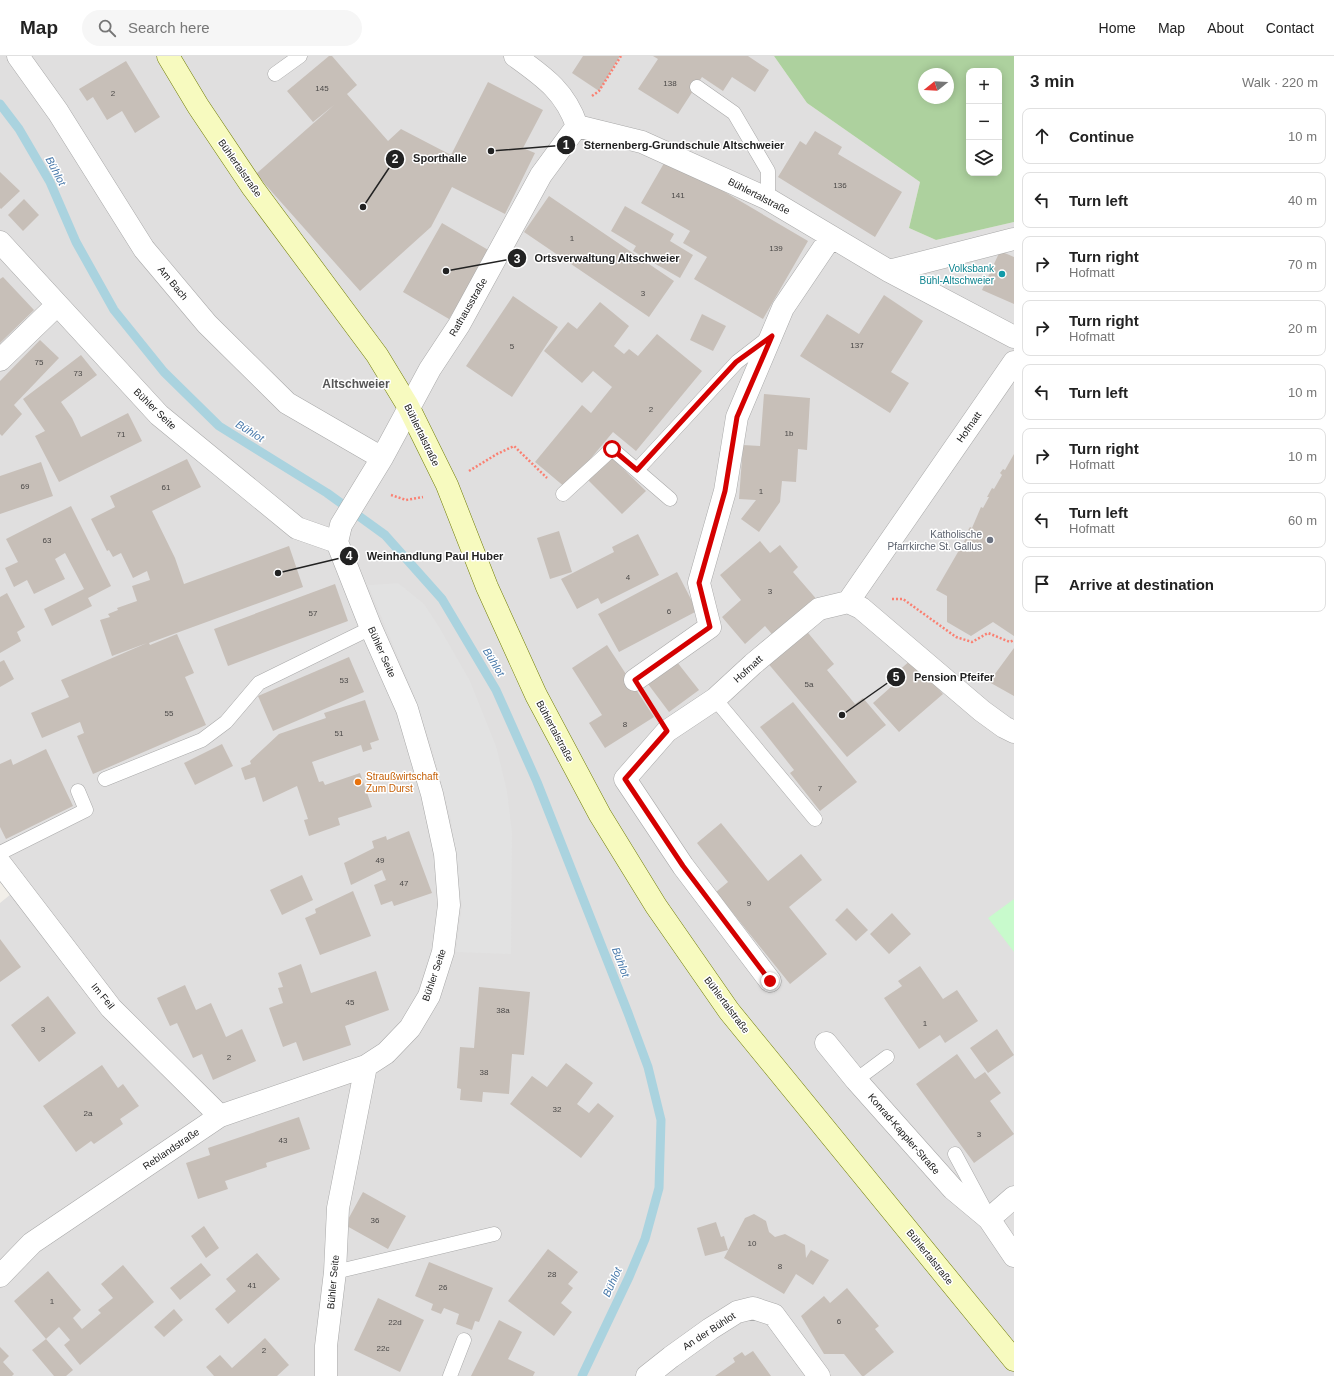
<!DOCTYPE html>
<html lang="en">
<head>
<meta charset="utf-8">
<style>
  body { margin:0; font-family:Arial,sans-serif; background:#f6f6f6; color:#222 }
  .controls { position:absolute; right:12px; top:12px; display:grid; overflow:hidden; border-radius:8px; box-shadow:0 2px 10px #0003 }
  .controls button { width:36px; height:36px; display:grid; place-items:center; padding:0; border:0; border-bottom:1px solid #e0e0e0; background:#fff; color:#222; font:20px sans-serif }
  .compass { position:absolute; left:918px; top:12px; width:36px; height:36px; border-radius:50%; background:#fff; box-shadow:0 2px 10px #0003; rotate:252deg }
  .stop { position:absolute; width:12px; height:12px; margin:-9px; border:3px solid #d40000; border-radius:50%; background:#fff }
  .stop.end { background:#d40000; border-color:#fff; box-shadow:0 1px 4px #0008 }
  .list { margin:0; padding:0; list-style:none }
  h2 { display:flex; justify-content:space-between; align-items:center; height:52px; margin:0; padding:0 16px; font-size:17px }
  h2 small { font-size:13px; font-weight:400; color:#767676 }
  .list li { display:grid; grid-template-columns:26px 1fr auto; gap:12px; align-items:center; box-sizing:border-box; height:56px; margin:0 8px 8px; padding:0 8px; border:1px solid #e0e0e0; border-radius:8px }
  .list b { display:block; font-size:15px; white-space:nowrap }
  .list p { margin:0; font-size:13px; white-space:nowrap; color:#767676 }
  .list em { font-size:13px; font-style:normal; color:#767676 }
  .icon { flex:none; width:22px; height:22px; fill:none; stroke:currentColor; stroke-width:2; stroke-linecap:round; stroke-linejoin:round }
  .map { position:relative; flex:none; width:1014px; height:1320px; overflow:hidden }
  header { display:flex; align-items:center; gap:24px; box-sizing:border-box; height:56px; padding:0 20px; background:#fff; border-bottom:1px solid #e0e0e0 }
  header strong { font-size:19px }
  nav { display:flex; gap:22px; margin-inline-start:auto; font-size:14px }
  .search { width:280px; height:36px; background:#f6f6f6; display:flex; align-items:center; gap:10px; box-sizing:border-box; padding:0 14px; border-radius:22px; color:#767676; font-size:15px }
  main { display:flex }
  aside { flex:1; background:#fff }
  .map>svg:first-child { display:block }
  .residential { fill:#e0dfdf }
  .forest { fill:#add19e; fill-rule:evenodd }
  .park { fill:#c8facc }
  .parking { fill:#e2e2e2 }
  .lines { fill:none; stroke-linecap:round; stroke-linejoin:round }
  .stream { stroke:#aad3df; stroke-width:9 }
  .building { fill:#c7bfb8 }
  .lane-casing { stroke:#a9a9a9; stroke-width:15 }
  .street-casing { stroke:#a9a9a9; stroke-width:23 }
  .secondary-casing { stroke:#707d05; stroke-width:23 }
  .path { stroke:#fa8072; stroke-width:2.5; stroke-dasharray:2 2; stroke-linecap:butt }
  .lane { stroke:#fff; stroke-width:14 }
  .street { stroke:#fff; stroke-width:22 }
  .secondary { stroke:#f7fabf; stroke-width:22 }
  .route { stroke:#d40000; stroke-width:5 }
  .culture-dot { fill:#0f9aa8; stroke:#fff; stroke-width:1.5 }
  .worship-dot { fill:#6b7280; stroke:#fff; stroke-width:1.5 }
  .food-dot { fill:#e8710a; stroke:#fff; stroke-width:1.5 }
  .labels { text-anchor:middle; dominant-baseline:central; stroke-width:3; stroke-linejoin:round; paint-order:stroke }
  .number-label { font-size:8px; fill:#4b4948 }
  .street-label { font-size:10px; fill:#222; stroke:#fff }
  .culture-label { font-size:10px; fill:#0d838f; stroke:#fff; text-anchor:end }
  .worship-label { font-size:10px; fill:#5b616d; stroke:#fff; text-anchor:end }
  .food-label { font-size:10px; fill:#c56008; stroke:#fff; text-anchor:start }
  .water-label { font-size:11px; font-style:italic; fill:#4a7aab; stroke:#fff }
  .quarter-label { font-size:12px; font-weight:bold; fill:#555; stroke:#fff }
  .leader { fill:none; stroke:#222; stroke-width:1.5 }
  .callout-dot { fill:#222; stroke:#fff; stroke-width:1.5 }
  .mark-label { font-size:12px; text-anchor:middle; font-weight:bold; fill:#fff }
  .callout-label { font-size:11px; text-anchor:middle; font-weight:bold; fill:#222; stroke:#fff; stroke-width:3; stroke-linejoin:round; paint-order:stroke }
</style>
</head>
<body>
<header>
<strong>Map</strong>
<div class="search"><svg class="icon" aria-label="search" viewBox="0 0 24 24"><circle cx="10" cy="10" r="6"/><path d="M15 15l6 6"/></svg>Search here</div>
<nav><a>Home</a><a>Map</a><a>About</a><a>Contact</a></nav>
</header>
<main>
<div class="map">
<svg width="1014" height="1320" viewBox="0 0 1014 1320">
  <rect width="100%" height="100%" fill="#f2efe9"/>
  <path class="residential" d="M 0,0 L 774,0 L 807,47 L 920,126 L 909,172 L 936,184 L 1014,166 L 1014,1320 L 0,1320 L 0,847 L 27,825 L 0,792 Z"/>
  <path class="forest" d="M 774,0 L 1014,0 L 1014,166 L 936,184 L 909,172 L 920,126 L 807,47 ZM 969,15 L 999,15 L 999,117 L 969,117 ZM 924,18 L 948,18 L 948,42 L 924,42 Z"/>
  <path class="park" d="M 1014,843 L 1014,896 L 988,862 Z"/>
  <path class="parking" d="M 398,527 L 424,548 L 439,571 L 470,625 L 496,690 L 507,735 L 512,777 L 511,898 L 456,896 L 462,850 L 451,764 L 431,689 L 413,636 L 368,529 Z"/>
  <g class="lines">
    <path class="stream" d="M 0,48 L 19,73 L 50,126 L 76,186 L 114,254 L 164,316 L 219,370 L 327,437 L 385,479 L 442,543 L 496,634 L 537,726 L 628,957 L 648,1011 L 661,1064 L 659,1132 L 645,1183 L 629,1221 L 582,1320"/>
  </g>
  <path class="building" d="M 329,0 L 332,0 L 357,29 L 347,38 L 388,85 L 401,73 L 451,99 L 488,26 L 543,54 L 523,92 L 535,97 L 505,158 L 452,131 L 431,171 L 360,235 L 256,118 L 334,49 L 313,66 L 287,35 Z
    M 583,0 L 620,0 L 599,35 L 572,17 Z
    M 653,0 L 748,0 L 769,14 L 755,36 L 732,21 L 723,35 L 702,21 L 678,58 L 638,33 L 658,3 Z
    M 126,5 L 160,61 L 135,77 L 122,55 L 107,64 L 93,41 L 87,45 L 79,33 Z
    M 815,75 L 842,91 L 838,98 L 902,136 L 875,181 L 778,121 L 800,85 L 806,89 Z
    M 667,102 L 808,185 L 763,263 L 694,223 L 707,201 L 683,187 L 690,175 L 641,147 Z
    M 0,116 L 20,135 L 1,153 L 0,152 Z
    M 549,140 L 674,225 L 649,261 L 524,176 Z
    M 24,143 L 39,159 L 23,175 L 8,159 Z
    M 625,150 L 674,178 L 670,185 L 693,199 L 680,222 L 633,195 L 636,190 L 611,175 Z
    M 442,167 L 490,195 L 449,263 L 403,236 Z
    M 1000,195 L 1014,201 L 1014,248 L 982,234 Z
    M 3,221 L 34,254 L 0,287 L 0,223 Z
    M 884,239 L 923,265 L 891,316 L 909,327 L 890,357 L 800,300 L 827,258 L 859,278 Z
    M 513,240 L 558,271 L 512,341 L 466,310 Z
    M 600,246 L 629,270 L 614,290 L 624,298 L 629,293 L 638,300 L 657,278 L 702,315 L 636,395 L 613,376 L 566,432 L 535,406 L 582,349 L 591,357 L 612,331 L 593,315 L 582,327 L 544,295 L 568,266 L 577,273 Z
    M 702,258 L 726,270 L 713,295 L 690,284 Z
    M 40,284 L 59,302 L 14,349 L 22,358 L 2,380 L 0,378 L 0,325 Z
    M 81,299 L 97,319 L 61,346 L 72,362 L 81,381 L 128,357 L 142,385 L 59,426 L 35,380 L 45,375 L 23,343 Z
    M 764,338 L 810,342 L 807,394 L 798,393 L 796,426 L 782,425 L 780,446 L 759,476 L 741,463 L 756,444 L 739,443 L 743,389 L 760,390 Z
    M 1014,398 L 1014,580 L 993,566 L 971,580 L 947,566 L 947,540 L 936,534 L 958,496 L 956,495 L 959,490 L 961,491 L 969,477 L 967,476 L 970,471 L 972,472 L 981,451 L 983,452 L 989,441 L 987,441 L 992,432 L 994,433 L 1002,419 L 1000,417 L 1003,413 L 1005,414 Z
    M 611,401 L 646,435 L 622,458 L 588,424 Z
    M 187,403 L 201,431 L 152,455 L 175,502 L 184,528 L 289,490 L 303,531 L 149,587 L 150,589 L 177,578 L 194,617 L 185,621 L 206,669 L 93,718 L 77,680 L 84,677 L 80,666 L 42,682 L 31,657 L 69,641 L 61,624 L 147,587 L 112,600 L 100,564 L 110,561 L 108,558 L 118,554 L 117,552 L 137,545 L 132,530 L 150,524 L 147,515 L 133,522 L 121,497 L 113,501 L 109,494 L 107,495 L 91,463 L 115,451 L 110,440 Z
    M 41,406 L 53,440 L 0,458 L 0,420 Z
    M 71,450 L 111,530 L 88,542 L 92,550 L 52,570 L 44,553 L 84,533 L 65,497 L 55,503 L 65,523 L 34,538 L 27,524 L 14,531 L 5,512 L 18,506 L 6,483 Z
    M 559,475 L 572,516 L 550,523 L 537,482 Z
    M 638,478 L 659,519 L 601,548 L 598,542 L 577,553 L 561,523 L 614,496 L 612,491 Z
    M 760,485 L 770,497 L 780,489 L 798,511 L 793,516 L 819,546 L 776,583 L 765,570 L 745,588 L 722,561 L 741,544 L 720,519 Z
    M 677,516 L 697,555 L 619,596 L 598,558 Z
    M 335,528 L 348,565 L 228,610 L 214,573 Z
    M 7,537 L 25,571 L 17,576 L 21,585 L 0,597 L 0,541 Z
    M 804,572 L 834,608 L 827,614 L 855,648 L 863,642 L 886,669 L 847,701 L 766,605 Z
    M 607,589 L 654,661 L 605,692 L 589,667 L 602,659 L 572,612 Z
    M 1014,592 L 1014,640 L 989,626 Z
    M 349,601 L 364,636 L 273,675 L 258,640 Z
    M 912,603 L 943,638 L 899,676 L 873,647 L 892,630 L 887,625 Z
    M 4,604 L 14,623 L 0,631 L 0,606 Z
    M 677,606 L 699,634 L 669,656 L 648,628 Z
    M 365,644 L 379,684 L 370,687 L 372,693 L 363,696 L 361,689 L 312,706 L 319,726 L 323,725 L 325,729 L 360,717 L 372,751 L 338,762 L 340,769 L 309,780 L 304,764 L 308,763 L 297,730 L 263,746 L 255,721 L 245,724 L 241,712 L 251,708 L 250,705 L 279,678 L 326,662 L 324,657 Z
    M 793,646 L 857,726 L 820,755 L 790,717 L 794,714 L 760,671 Z
    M 222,688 L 233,710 L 195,729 L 184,707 Z
    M 46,693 L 73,750 L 6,783 L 0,771 L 0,708 L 11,703 L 13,709 Z
    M 721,767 L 768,825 L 801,798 L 822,824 L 789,851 L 827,898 L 790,928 L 716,836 L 728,826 L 697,787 Z
    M 409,775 L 432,837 L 394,850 L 392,845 L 381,849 L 374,829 L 386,824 L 382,814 L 351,829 L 344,807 L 374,792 L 372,785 L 386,780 L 387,784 Z
    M 302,819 L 313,844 L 282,859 L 270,834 Z
    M 353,835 L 371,880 L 320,899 L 305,862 L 316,857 L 315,853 Z
    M 847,852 L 868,874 L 856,885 L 835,864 Z
    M 892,857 L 911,878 L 889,898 L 870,878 Z
    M 0,883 L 21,911 L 0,926 Z
    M 301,908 L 311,937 L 376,915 L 389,954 L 345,970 L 351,989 L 303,1005 L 296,986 L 283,991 L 269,952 L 283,947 L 278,932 L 283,931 L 278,917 Z
    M 920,910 L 943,943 L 957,934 L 978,965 L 945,987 L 940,979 L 919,993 L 884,942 L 902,930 L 898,925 Z
    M 185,929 L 196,954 L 211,947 L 226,981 L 242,973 L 256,1005 L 213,1024 L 202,998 L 193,1002 L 177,967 L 170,970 L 157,942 Z
    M 479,931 L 530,936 L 524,999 L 512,998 L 509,1038 L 483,1036 L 482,1046 L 460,1044 L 461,1033 L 457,1032 L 460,991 L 474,992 Z
    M 48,940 L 76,977 L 39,1006 L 11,969 Z
    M 997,973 L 1014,999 L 988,1017 L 970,992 Z
    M 957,998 L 975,1023 L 985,1016 L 1001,1037 L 990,1045 L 1014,1078 L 974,1107 L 916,1028 Z
    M 566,1007 L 593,1027 L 577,1048 L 589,1057 L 598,1047 L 614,1060 L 581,1102 L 510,1048 L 532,1020 L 547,1031 Z
    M 102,1009 L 118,1032 L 123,1028 L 139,1050 L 120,1063 L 123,1068 L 94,1088 L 91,1085 L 76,1096 L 43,1050 Z
    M 299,1061 L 310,1093 L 266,1107 L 267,1111 L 225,1125 L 228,1133 L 198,1143 L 186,1107 L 210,1099 L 208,1092 Z
    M 363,1136 L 406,1160 L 388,1193 L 345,1169 Z
    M 754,1158 L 766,1165 L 769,1176 L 775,1181 L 785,1178 L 805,1189 L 806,1202 L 811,1194 L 829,1204 L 813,1229 L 796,1218 L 784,1238 L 724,1202 L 745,1162 Z
    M 716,1166 L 721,1181 L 724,1180 L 728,1194 L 705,1200 L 697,1172 Z
    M 204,1170 L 219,1192 L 206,1202 L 191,1180 Z
    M 548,1193 L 578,1216 L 568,1228 L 573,1232 L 561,1247 L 572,1256 L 554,1280 L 508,1245 Z
    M 257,1197 L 280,1223 L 228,1268 L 215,1253 L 236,1235 L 226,1223 Z
    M 429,1206 L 493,1232 L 479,1266 L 475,1265 L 472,1274 L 456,1268 L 459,1258 L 444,1252 L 441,1258 L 431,1254 L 433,1248 L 415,1240 Z
    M 201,1207 L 211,1219 L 180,1244 L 170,1232 Z
    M 123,1209 L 154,1246 L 80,1309 L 64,1289 L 70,1284 L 59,1271 L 46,1283 L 14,1245 L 48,1215 L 81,1254 L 73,1262 L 82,1273 L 101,1257 L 98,1254 L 113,1242 L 101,1228 Z
    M 847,1232 L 879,1270 L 875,1273 L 894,1296 L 864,1320 L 862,1320 L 844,1298 L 824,1298 L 801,1260 L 824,1240 L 830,1247 Z
    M 378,1242 L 424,1264 L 400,1316 L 354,1294 Z
    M 174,1253 L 183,1264 L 164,1281 L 154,1271 Z
    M 499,1264 L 522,1276 L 508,1303 L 535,1316 L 533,1320 L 471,1320 Z
    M 265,1282 L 289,1309 L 277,1320 L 214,1320 L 206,1311 L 220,1299 L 232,1312 Z
    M 46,1283 L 73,1314 L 66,1320 L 54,1320 L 32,1294 Z
    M 0,1291 L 9,1300 L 3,1306 L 14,1318 L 12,1320 L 0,1320 Z
    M 753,1295 L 771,1320 L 715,1320 L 735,1306 L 733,1302 L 742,1296 L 745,1300 Z"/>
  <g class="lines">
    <g class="lane-casing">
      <path id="lane" d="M 275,18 L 300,0
        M 697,31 L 734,57 L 768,115 L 768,143
        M 637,414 L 737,306 L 768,282
        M 563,438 L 612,393 L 670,443
        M 715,643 L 815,763
        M 105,723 L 202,684 L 226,666 L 259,627 L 371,572
        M 0,797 L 86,754 L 78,735
        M 856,1024 L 887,1001
        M 955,1098 L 985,1154
        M 335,1216 L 494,1178
        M 450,1320 L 464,1284"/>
    </g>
    <g class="street-casing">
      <path id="street" d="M 18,0 L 58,56 L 144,193 L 207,268 L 287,347 L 382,402
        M 515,0 C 544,21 565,35 577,70
        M 577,70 L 642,86 L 768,143 L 889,215 L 1014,281
        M 0,186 L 159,359 L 297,472 L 337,486
        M 889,215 L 1014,183
        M 0,304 L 57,249
        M 848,546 L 861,552 L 982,655 L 1004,671 L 1014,676
        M 635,624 L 710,571 L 699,527 L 725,435 L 737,361 L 783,252 L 831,181
        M 0,807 L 111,952 L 220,1060
        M 770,925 L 683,810 L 625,723 L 667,675 L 715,643 L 753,608 L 819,553 L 848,546 L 1014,306
        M 826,987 L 856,1024 L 953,1133 L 989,1163
        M 1014,1141 L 989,1163 L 1014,1200
        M 0,1220 L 32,1187 L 220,1060 L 366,1010 L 386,997 L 410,972 L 429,940 L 443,896 L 449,849 L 445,798 L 432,738 L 407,653 L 371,572 L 337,486 L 341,469 L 382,402 L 430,313 L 459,269 L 541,119 L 577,70
        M 326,1320 L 326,1290 L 335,1216 L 338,1152 L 366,1010
        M 647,1320 L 671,1301 L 710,1273 L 737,1256 L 753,1252 L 774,1259 L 819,1320"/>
    </g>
    <g class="secondary-casing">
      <path id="secondary" d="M 168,0 L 198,50 L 253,132 L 377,299 L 408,350 L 447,429 L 487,531 L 536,639 L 600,759 L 656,850 L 729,955 L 1014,1304"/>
    </g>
    <path class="path" d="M 592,40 L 599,35 L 621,0
      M 469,415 L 497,398 L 514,390 L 547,422
      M 391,439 L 406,444 L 423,441
      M 892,543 L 903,543 L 956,581 L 972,586 L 988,577 L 1010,586 L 1014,584"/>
    <use href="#lane" class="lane"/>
    <use href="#street" class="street"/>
    <use href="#secondary" class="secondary"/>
  </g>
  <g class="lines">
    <path class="route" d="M 612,393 L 637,414 L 736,306 L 772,280 L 737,361 L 725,435 L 699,527 L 710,571 L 635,624 L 667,675 L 625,723 L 683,810 L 770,925"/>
  </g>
  <circle class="culture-dot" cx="1002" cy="218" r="4"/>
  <circle class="worship-dot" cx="990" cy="484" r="4"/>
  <circle class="food-dot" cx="358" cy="726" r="4"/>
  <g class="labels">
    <g class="number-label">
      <text x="670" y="27">138</text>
      <text x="322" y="32">145</text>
      <text x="113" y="37">2</text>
      <text x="840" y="129">136</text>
      <text x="678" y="139">141</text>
      <text x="572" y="182">1</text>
      <text x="776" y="192">139</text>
      <text x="643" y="237">3</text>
      <text x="857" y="289">137</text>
      <text x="512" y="290">5</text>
      <text x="39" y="306">75</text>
      <text x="78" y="317">73</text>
      <text x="651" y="353">2</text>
      <text x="789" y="377">1b</text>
      <text x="121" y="378">71</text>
      <text x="25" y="430">69</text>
      <text x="166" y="431">61</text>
      <text x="761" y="435">1</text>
      <text x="47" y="484">63</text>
      <text x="628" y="521">4</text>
      <text x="770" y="535">3</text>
      <text x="669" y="555">6</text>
      <text x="313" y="557">57</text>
      <text x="344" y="624">53</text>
      <text x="809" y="628">5a</text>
      <text x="169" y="657">55</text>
      <text x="625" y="668">8</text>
      <text x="339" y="677">51</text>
      <text x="820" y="732">7</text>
      <text x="380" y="804">49</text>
      <text x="404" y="827">47</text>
      <text x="749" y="847">9</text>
      <text x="350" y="946">45</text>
      <text x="503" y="954">38a</text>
      <text x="925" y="967">1</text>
      <text x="43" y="973">3</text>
      <text x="229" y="1001">2</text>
      <text x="484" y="1016">38</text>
      <text x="557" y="1053">32</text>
      <text x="88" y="1057">2a</text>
      <text x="979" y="1078">3</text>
      <text x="283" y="1084">43</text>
      <text x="375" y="1164">36</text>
      <text x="752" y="1187">10</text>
      <text x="780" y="1210">8</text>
      <text x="552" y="1218">28</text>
      <text x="252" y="1229">41</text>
      <text x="443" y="1231">26</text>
      <text x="52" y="1245">1</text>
      <text x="839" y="1265">6</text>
      <text x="395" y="1266">22d</text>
      <text x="383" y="1292">22c</text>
      <text x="264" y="1294">2</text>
    </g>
    <g class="street-label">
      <text transform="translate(240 112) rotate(55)">Bühlertalstraße</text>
      <text transform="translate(759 140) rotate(27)">Bühlertalstraße</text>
      <text transform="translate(173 227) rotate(50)">Am Bach</text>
      <text transform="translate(468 251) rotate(-60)">Rathausstraße</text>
      <text transform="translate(155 353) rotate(44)">Bühler Seite</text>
      <text transform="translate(969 371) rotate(-55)">Hofmatt</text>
      <text transform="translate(422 379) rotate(64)">Bühlertalstraße</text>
      <text transform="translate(382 596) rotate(66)">Bühler Seite</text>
      <text transform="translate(748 613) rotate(-42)">Hofmatt</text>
      <text transform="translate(555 675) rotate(62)">Bühlertalstraße</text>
      <text transform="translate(434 919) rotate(-71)">Bühler Seite</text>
      <text transform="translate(103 940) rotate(51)">Im Feil</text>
      <text transform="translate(727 949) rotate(53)">Bühlertalstraße</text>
      <text transform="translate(904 1078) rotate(49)">Konrad-Kappler-Straße</text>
      <text transform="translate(171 1093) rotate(-34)">Reblandstraße</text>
      <text transform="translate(930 1201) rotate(51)">Bühlertalstraße</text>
      <text transform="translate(333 1226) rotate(-85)">Bühler Seite</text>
      <text transform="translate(709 1275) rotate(-33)">An der Bühlot</text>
    </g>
    <g class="culture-label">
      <text x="994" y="212">Volksbank<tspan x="994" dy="12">Bühl-Altschweier</tspan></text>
    </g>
    <g class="worship-label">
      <text x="982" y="478">Katholische<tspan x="982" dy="12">Pfarrkirche St. Gallus</tspan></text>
    </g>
    <g class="food-label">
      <text x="366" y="720">Straußwirtschaft<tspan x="366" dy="12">Zum Durst</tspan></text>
    </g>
    <g class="water-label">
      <text transform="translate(56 115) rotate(62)">Bühlot</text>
      <text transform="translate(250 375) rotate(32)">Bühlot</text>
      <text transform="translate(494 606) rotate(59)">Bühlot</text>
      <text transform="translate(621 906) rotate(69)">Bühlot</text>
      <text transform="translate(612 1226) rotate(-66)">Bühlot</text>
    </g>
    <g class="quarter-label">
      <text x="356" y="328">Altschweier</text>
    </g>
  </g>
  <path class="leader" d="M491 95L566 89M363 151L395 103M446 215L517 202M278 517L349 500M842 659L896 621"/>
  <g class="callout-dot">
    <circle cx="491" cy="95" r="4"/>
    <circle cx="363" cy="151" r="4"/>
    <circle cx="446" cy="215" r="4"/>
    <circle cx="278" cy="517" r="4"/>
    <circle cx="842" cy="659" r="4"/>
    <circle cx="566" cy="89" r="10"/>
    <circle cx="395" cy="103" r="10"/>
    <circle cx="517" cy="202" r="10"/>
    <circle cx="349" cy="500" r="10"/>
    <circle cx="896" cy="621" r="10"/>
  </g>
  <g class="mark-label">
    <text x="566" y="93">1</text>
    <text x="395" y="107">2</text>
    <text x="517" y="207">3</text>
    <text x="349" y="504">4</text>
    <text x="896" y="625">5</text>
  </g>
  <g class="callout-label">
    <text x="684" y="93">Sternenberg-Grundschule Altschweier</text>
    <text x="440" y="106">Sporthalle</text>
    <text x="607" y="206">Ortsverwaltung Altschweier</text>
    <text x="435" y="504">Weinhandlung Paul Huber</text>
    <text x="954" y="625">Pension Pfeifer</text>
  </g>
</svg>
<div class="controls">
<button>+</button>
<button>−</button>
<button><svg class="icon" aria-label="layers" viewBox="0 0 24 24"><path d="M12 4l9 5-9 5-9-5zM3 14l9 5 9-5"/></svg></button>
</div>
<svg class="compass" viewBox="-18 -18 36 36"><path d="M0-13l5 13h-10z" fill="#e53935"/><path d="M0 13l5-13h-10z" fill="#767676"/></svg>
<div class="stop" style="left:612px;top:393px"></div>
<div class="stop end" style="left:770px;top:925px"></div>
</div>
<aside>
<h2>3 min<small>Walk · 220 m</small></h2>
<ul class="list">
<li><svg class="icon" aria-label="ahead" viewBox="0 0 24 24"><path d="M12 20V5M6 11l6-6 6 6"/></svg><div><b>Continue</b></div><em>10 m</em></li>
<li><svg class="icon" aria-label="left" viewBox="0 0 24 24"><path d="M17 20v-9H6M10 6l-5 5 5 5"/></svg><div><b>Turn left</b></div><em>40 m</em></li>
<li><svg class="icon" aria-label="right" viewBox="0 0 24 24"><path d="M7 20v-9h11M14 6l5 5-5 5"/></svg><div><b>Turn right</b><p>Hofmatt</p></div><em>70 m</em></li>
<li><svg class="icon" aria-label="right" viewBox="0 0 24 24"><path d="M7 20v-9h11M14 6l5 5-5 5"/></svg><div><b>Turn right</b><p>Hofmatt</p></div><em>20 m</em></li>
<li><svg class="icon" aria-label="left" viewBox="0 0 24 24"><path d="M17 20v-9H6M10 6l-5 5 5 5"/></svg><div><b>Turn left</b></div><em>10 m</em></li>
<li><svg class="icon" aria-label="right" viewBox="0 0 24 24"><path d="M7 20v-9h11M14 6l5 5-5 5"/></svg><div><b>Turn right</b><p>Hofmatt</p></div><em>10 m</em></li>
<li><svg class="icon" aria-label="left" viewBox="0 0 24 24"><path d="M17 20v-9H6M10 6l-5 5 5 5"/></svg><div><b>Turn left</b><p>Hofmatt</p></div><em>60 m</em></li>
<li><svg class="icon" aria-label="arrive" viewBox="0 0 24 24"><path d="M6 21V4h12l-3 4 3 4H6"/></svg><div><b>Arrive at destination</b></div></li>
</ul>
</aside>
</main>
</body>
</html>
